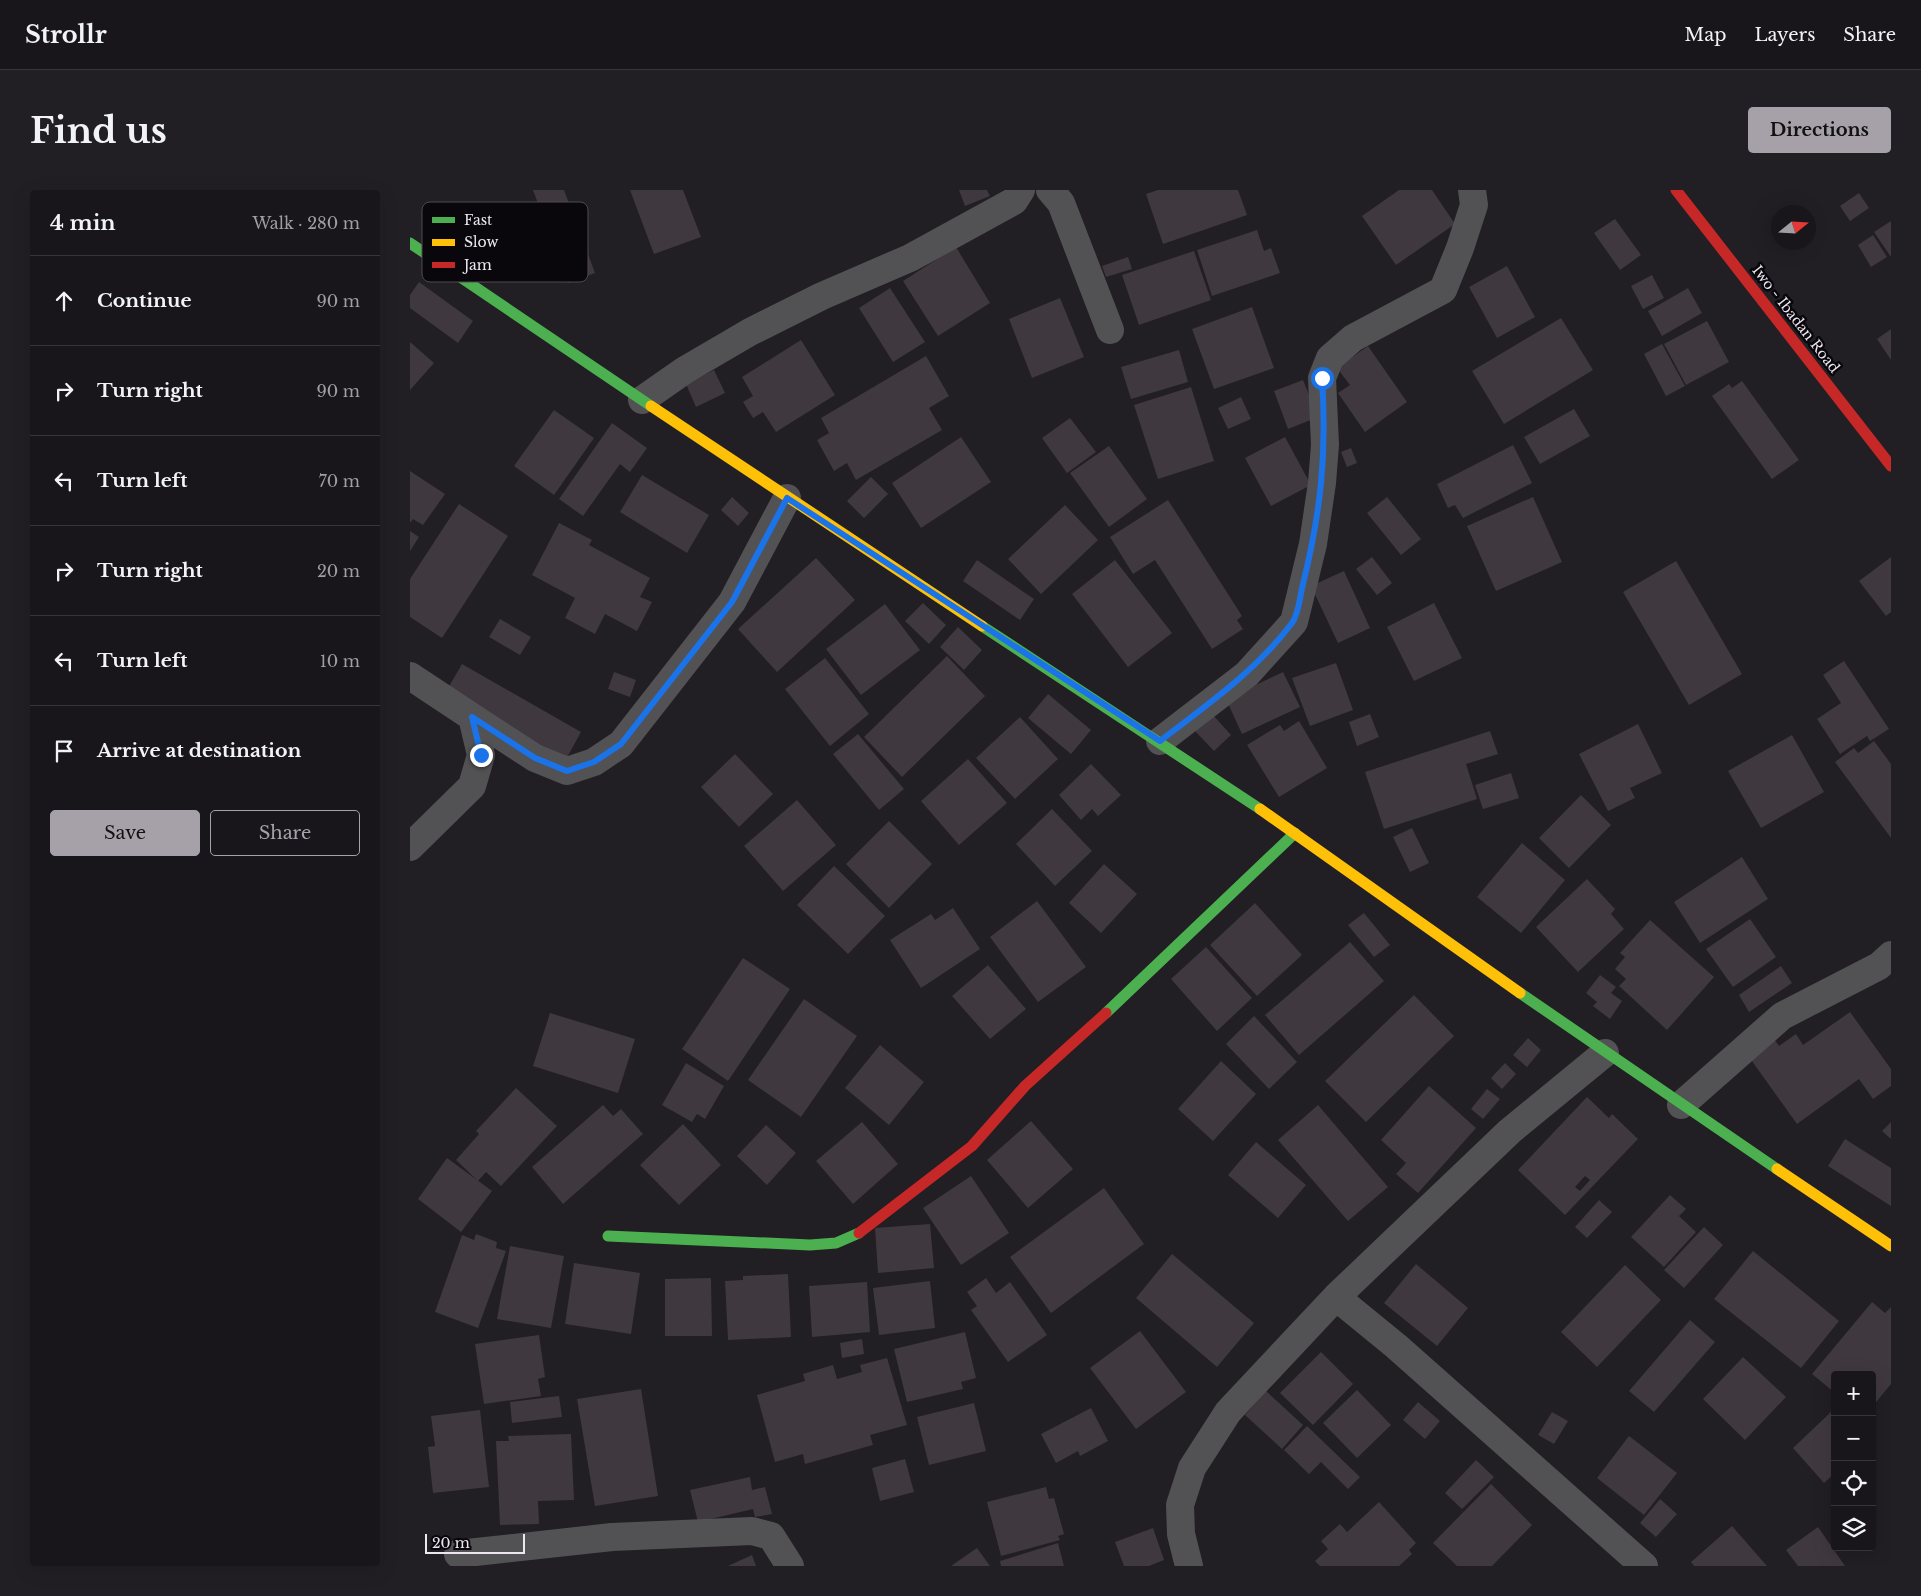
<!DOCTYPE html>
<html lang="en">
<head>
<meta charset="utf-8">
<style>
  body { margin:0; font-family:"Libre Baskerville",serif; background:#221f24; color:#f1f3f6 }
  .controls { position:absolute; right:15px; bottom:15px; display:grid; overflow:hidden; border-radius:5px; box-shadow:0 5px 20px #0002 }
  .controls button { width:45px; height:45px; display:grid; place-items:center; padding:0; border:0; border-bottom:1px solid #37353a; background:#19161b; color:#f1f3f6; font:25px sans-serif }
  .compass { position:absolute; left:1361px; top:15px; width:45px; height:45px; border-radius:50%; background:#19161b; box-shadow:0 5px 20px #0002; rotate:72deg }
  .scale { position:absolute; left:15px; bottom:12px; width:100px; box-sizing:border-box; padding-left:5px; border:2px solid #ede8f0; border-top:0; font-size:14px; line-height:18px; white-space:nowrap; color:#ede8f0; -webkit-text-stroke:4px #0a070c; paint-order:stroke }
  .stop { position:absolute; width:15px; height:15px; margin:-11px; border:4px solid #1a73e8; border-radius:50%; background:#fff }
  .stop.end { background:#1a73e8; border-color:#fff; box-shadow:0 1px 5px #0008 }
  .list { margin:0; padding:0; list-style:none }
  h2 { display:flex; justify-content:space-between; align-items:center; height:65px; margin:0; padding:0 20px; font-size:21px }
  h2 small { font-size:16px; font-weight:400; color:#9f9fa3 }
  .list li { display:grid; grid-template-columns:32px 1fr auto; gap:15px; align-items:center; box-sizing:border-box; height:90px; padding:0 20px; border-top:1px solid #37353a }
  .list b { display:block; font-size:19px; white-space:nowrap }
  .list em { font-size:16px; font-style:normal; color:#9f9fa3 }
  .actions { display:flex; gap:10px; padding:15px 20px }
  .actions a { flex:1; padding:11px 0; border:1px solid #a6a1a9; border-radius:5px; text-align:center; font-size:18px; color:#a6a1a9 }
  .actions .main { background:#a6a1a9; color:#111 }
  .icon { flex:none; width:28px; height:28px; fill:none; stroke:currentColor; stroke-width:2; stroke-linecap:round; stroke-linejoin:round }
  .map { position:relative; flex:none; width:1481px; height:1376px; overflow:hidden; border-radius:5px }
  header { display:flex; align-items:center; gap:30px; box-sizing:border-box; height:70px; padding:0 25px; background:#19161b; border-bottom:1px solid #37353a }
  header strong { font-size:24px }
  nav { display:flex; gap:28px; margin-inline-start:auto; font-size:18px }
  .intro { display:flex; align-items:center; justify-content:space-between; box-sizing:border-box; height:120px; padding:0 30px }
  h1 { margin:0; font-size:35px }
  .button { padding:12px 22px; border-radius:5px; background:#a6a1a9; color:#111; font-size:18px; font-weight:700 }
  main { display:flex; gap:30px; padding:0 30px }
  aside { flex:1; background:#19161b; border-radius:5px; box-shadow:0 5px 20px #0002 }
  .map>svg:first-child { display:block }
  .building { fill:#3f383f; fill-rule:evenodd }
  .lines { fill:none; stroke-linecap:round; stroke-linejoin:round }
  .street { stroke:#525255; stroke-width:28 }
  .fast { stroke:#4caf50; stroke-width:11 }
  .slow { stroke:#ffc107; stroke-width:11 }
  .jam { stroke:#c62828; stroke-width:11 }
  .route { stroke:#1a73e8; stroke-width:6 }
  .labels { text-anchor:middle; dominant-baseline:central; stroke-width:5; stroke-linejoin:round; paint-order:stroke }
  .street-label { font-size:14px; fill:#ede8f0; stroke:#0a070c }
  .key { fill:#0a070c; stroke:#4e4a50; stroke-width:1 }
  .key-label { font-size:14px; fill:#ede8f0 }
</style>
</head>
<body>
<header>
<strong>Strollr</strong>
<nav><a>Map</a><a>Layers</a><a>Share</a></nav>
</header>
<div class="intro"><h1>Find us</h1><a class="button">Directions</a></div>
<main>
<aside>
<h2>4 min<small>Walk · 280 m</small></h2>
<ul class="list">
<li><svg class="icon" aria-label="ahead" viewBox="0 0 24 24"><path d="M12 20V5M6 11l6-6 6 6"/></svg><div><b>Continue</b></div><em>90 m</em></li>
<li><svg class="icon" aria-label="right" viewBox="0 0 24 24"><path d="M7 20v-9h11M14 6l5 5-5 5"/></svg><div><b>Turn right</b></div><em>90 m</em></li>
<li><svg class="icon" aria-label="left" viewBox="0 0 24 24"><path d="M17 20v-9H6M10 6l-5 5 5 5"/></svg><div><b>Turn left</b></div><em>70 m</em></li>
<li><svg class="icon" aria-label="right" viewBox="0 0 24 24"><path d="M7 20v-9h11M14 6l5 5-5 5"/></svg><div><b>Turn right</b></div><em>20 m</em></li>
<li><svg class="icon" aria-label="left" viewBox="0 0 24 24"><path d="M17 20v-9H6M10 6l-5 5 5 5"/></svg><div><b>Turn left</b></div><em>10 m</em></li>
<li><svg class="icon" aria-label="arrive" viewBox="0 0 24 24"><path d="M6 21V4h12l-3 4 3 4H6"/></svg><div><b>Arrive at destination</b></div></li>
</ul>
<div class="actions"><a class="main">Save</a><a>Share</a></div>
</aside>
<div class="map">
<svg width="1481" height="1376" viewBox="0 0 1481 1376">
  <rect width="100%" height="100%" fill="#211e24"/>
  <path class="building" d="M 123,0 L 154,0 L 185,83 L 158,93 Z
    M 220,0 L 273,0 L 291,47 L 244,64 Z
    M 549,0 L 577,0 L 580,6 L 555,16 Z
    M 748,0 L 828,0 L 837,25 L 753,54 L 736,4 Z
    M 989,0 L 1022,0 L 1045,34 L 986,75 L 952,26 Z
    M 1449,3 L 1459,18 L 1440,31 L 1430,16 Z
    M 1205,29 L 1231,65 L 1210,80 L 1184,43 Z
    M 1481,31 L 1481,67 L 1464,42 Z
    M 847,40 L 854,61 L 861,58 L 870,83 L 802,106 L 787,60 Z
    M 1463,45 L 1477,67 L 1461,77 L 1448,55 Z
    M 546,57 L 580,113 L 528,146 L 493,91 Z
    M 784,61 L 801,110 L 729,135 L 712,85 Z
    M 718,67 L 722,79 L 696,87 L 692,76 Z
    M 1097,76 L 1125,127 L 1087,148 L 1059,97 Z
    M 1242,85 L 1254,108 L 1233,119 L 1221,96 Z
    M 9,92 L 63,131 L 48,153 L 0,118 L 0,105 Z
    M 480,98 L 515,152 L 483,172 L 449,118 Z
    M 1278,98 L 1292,123 L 1252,146 L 1238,121 Z
    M 650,108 L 674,167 L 622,188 L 599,129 Z
    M 842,117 L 864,178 L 804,199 L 782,139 Z
    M 1151,128 L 1183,180 L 1094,234 L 1062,181 Z
    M 1297,131 L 1319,172 L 1276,195 L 1254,154 Z
    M 1481,139 L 1481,170 L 1467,149 Z
    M 391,150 L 425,205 L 366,242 L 353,222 L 343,228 L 333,212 L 343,206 L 332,187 Z
    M 0,152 L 24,173 L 0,200 Z
    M 1252,154 L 1275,196 L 1256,206 L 1234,164 Z
    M 958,156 L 997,212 L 955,242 L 928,203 L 940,195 L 927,178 Z
    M 769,160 L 778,192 L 721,209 L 711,177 Z
    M 516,166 L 539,206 L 519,218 L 532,240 L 446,290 L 437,273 L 424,281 L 407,250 L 419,243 L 411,228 Z
    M 304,180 L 315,203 L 286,217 L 276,194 Z
    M 893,190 L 908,227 L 878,239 L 864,201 Z
    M 1332,191 L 1389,270 L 1362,289 L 1302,206 L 1319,194 L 1322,198 Z
    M 781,197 L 804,271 L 748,289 L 724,215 Z
    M 831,207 L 841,229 L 818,239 L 808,218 Z
    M 1164,219 L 1180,246 L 1130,274 L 1114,247 Z
    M 144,220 L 184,248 L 144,305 L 104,276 Z
    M 660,228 L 686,262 L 657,283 L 632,248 Z
    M 202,233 L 237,258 L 220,282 L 210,274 L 173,326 L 149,309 Z
    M 551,247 L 581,292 L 511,338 L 482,293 Z
    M 875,247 L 901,295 L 861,316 L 835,268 Z
    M 1103,255 L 1122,293 L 1053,328 L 1045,315 L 1038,318 L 1027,294 Z
    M 699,256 L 737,309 L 699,337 L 660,283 Z
    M 941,258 L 947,273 L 937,277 L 931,262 Z
    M 0,281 L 35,304 L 13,335 L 3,329 L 0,333 Z
    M 232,285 L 299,325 L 277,363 L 210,322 Z
    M 461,287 L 478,304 L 454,328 L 437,311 Z
    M 322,307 L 339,323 L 328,336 L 311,320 Z
    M 977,307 L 1011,349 L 991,365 L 957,323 Z
    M 1123,307 L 1152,372 L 1086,401 L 1057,336 Z
    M 758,310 L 832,426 L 827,430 L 833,439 L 802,459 L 745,370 L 723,384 L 700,347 Z
    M 49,314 L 98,346 L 32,448 L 0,427 L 0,389 Z
    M 655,315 L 688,350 L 631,404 L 598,369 Z
    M 149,333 L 182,350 L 179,355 L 240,388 L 230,407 L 242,412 L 227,441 L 195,424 L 185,444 L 155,428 L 165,408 L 122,385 Z
    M 0,341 L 9,347 L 0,361 Z
    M 962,367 L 982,393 L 967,405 L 946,379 Z
    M 1481,367 L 1481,422 L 1476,426 L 1449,391 Z
    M 406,368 L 445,410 L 367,482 L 328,439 Z
    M 567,370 L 624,409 L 610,430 L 553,391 Z
    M 705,370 L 762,443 L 718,477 L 662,404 Z
    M 1266,371 L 1332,484 L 1279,515 L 1213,402 Z
    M 934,381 L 960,438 L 928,453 L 901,396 Z
    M 513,413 L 536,435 L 519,454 L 495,431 Z
    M 1024,413 L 1052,468 L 1004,491 L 977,437 Z
    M 475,414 L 510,460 L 451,505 L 416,459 Z
    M 90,429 L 121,447 L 110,465 L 79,447 Z
    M 548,437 L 572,460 L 554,480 L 530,457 Z
    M 537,466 L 575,506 L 492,587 L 454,547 Z
    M 415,468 L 459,524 L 420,556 L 375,499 Z
    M 1434,471 L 1479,539 L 1460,551 L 1457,546 L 1430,564 L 1407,529 L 1431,513 L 1413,485 Z
    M 926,473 L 943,520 L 900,536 L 882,488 Z
    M 52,474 L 171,542 L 154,573 L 34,505 Z
    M 204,482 L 226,490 L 220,507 L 198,499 Z
    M 873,482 L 890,517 L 832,544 L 816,509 Z
    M 638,504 L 681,540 L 661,564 L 618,528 Z
    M 960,524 L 969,547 L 947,556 L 939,532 Z
    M 803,525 L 821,545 L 804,561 L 785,541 Z
    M 610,527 L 648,569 L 605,609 L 566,568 Z
    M 889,531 L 917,578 L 869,607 L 837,555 L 870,535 L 874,541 Z
    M 1228,534 L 1252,583 L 1220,598 L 1225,608 L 1198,621 L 1169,564 Z
    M 1080,541 L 1088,564 L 1056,574 L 1067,609 L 974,639 L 955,582 Z
    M 448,544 L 494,599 L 469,620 L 423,564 Z
    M 1382,545 L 1414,602 L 1351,638 L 1318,581 Z
    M 1464,551 L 1481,574 L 1481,648 L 1425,572 L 1444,558 L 1448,563 Z
    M 325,564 L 363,604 L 329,637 L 291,597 Z
    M 558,569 L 597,613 L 549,655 L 511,611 Z
    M 681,574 L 711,605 L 688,626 L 682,619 L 671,630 L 649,605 Z
    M 1101,583 L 1109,608 L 1073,619 L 1065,595 Z
    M 1171,605 L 1201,635 L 1159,678 L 1129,648 Z
    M 387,610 L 426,655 L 373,701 L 334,656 Z
    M 642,619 L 682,661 L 645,696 L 606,654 Z
    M 479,631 L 522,674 L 479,718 L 436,674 Z
    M 1002,638 L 1019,673 L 1000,682 L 983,647 Z
    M 1112,653 L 1155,690 L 1111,743 L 1067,707 Z
    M 1332,667 L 1358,709 L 1290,753 L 1264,712 Z
    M 694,674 L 727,704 L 691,743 L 659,713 Z
    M 424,676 L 475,726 L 438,764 L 387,715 Z
    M 1177,689 L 1205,719 L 1201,724 L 1214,739 L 1168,782 L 1126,737 Z
    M 627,711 L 676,777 L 628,812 L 580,747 Z
    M 845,713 L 892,765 L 847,806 L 800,755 Z
    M 543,718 L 570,759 L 511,798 L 480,750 L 521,724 L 525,730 Z
    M 954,723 L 980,755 L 964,767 L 938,735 Z
    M 1340,729 L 1366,767 L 1323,797 L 1296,759 Z
    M 1240,730 L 1304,787 L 1257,840 L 1209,796 L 1216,789 L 1205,779 L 1215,767 L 1210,763 Z
    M 940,752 L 974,791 L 889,865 L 855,825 Z
    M 796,757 L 842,808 L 807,841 L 761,789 Z
    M 333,768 L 380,799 L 318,891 L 272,859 Z
    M 578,775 L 616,819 L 580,849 L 542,806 Z
    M 1371,776 L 1382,793 L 1339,822 L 1329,805 Z
    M 1190,785 L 1206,797 L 1201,803 L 1212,811 L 1200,829 L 1183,816 L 1187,812 L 1176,803 Z
    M 1004,805 L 1044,846 L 956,932 L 915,891 Z
    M 394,809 L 447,846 L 391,927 L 338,890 Z
    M 1440,822 L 1481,879 L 1481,896 L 1463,909 L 1449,889 L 1387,934 L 1339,867 L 1364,849 L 1369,856 L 1386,844 L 1393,855 Z
    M 140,823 L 225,849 L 208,903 L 123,876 Z
    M 844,826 L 887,872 L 859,899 L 816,854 Z
    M 1118,848 L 1131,860 L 1117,877 L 1103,865 Z
    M 470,855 L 514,892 L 479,935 L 435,898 Z
    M 811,871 L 846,904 L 803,951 L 768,919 Z
    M 276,873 L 314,896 L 295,929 L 287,924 L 282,932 L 252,915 Z
    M 1095,873 L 1106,884 L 1092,899 L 1081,888 Z
    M 1019,896 L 1066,938 L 1008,1003 L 986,984 L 996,973 L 971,950 Z
    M 106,898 L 147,936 L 91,996 L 76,982 L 68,991 L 46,970 L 69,944 L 66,941 Z
    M 1077,899 L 1090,909 L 1073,929 L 1061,919 Z
    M 1177,907 L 1199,928 L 1202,924 L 1228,949 L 1155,1025 L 1108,980 ZM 1175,986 L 1180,990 L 1170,1001 L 1165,997 Z
    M 193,915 L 203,926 L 211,919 L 233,944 L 153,1014 L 122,977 Z
    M 908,915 L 978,997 L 938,1031 L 868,950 Z
    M 621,931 L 663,979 L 618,1018 L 577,970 Z
    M 452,932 L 488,974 L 443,1014 L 406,971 Z
    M 1481,932 L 1481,949 L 1472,941 Z
    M 273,934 L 311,975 L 269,1015 L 230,975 Z
    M 356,935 L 386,963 L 357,995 L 327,966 Z
    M 1435,949 L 1481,978 L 1481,1016 L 1418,976 Z
    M 846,952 L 896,995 L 868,1028 L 818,985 Z
    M 37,968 L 82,1001 L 51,1042 L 8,1009 Z
    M 561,986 L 599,1043 L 551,1075 L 513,1018 Z
    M 694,998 L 734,1054 L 641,1123 L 600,1067 Z
    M 1260,1005 L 1276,1019 L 1269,1026 L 1286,1042 L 1254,1077 L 1221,1047 Z
    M 1189,1010 L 1202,1022 L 1177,1048 L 1165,1037 Z
    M 520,1034 L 524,1078 L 468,1083 L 465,1038 Z
    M 1294,1037 L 1313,1055 L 1274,1098 L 1254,1080 Z
    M 66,1044 L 87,1052 L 86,1058 L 96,1061 L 68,1138 L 25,1122 L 52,1045 L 64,1050 Z
    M 100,1056 L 154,1066 L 141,1138 L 87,1129 Z
    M 1343,1061 L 1429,1131 L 1391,1178 L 1304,1109 Z
    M 762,1064 L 844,1133 L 807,1177 L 726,1108 Z
    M 164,1073 L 230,1083 L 221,1144 L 155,1134 Z
    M 1006,1074 L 1058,1118 L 1027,1156 L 974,1113 Z
    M 1215,1075 L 1251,1110 L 1187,1177 L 1151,1142 Z
    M 378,1084 L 381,1147 L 318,1150 L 315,1091 L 333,1090 L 333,1086 Z
    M 301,1088 L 302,1146 L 255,1146 L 255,1089 Z
    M 576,1088 L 586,1103 L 600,1092 L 637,1145 L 598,1172 L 561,1120 L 567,1116 L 557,1102 Z
    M 520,1091 L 525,1138 L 469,1145 L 463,1098 Z
    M 457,1092 L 460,1142 L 402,1147 L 399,1096 Z
    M 1462,1112 L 1475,1123 L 1481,1117 L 1481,1194 L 1462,1217 L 1462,1185 L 1425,1185 L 1425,1203 L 1402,1184 Z
    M 1280,1130 L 1305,1152 L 1244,1222 L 1219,1201 Z
    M 730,1141 L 776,1202 L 726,1239 L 680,1178 Z
    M 555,1142 L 566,1188 L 551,1192 L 553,1199 L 497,1212 L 484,1159 Z
    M 129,1145 L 135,1187 L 128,1189 L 131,1206 L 74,1214 L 65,1154 Z
    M 452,1149 L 454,1164 L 432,1168 L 430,1153 Z
    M 911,1162 L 943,1194 L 903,1235 L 870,1203 Z
    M 1333,1167 L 1376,1207 L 1335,1250 L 1293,1209 Z
    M 477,1168 L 497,1235 L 460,1245 L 463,1255 L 395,1274 L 393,1264 L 365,1272 L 347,1205 L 395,1191 L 393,1184 L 423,1175 L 427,1189 L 452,1182 L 450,1175 Z
    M 231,1199 L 248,1306 L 185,1316 L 167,1209 Z
    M 947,1200 L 981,1235 L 947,1268 L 913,1233 Z
    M 856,1201 L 893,1235 L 872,1259 L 835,1225 Z
    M 149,1206 L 152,1227 L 102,1233 L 100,1212 Z
    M 1008,1212 L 1030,1231 L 1015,1249 L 993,1230 Z
    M 564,1213 L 576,1261 L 519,1275 L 507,1227 Z
    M 681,1218 L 698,1251 L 670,1266 L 668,1261 L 646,1273 L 631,1244 Z
    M 70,1220 L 79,1297 L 23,1303 L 18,1257 L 25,1256 L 21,1226 Z
    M 1423,1220 L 1425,1222 L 1425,1283 L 1414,1293 L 1383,1258 Z
    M 1142,1222 L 1158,1231 L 1144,1254 L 1128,1245 Z
    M 897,1236 L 950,1287 L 938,1299 L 911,1272 L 899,1284 L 874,1260 Z
    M 161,1244 L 164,1310 L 128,1311 L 129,1334 L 90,1335 L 86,1251 L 99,1251 L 98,1246 Z
    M 1219,1246 L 1267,1283 L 1234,1325 L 1187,1288 Z
    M 495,1269 L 504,1302 L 470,1311 L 462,1278 Z
    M 1066,1270 L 1084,1287 L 1052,1319 L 1035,1303 Z
    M 340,1287 L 342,1300 L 355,1297 L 362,1324 L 345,1327 L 343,1319 L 288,1332 L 280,1300 Z
    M 1081,1294 L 1122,1335 L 1082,1376 L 1047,1376 L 1023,1353 Z
    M 636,1297 L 639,1309 L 644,1308 L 654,1344 L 648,1346 L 650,1350 L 591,1366 L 577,1312 Z
    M 1250,1309 L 1267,1324 L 1246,1347 L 1230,1333 Z
    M 969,1312 L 1006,1353 L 999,1360 L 1002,1364 L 989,1376 L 910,1376 L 905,1371 L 918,1359 L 911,1351 L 930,1334 L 937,1342 Z
    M 1322,1336 L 1357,1376 L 1284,1376 L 1281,1372 Z
    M 1408,1337 L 1435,1376 L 1388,1376 L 1376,1360 Z
    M 743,1338 L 754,1370 L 739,1376 L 714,1376 L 705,1352 Z
    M 648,1353 L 654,1376 L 591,1376 L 590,1371 Z
    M 567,1358 L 580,1376 L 541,1376 Z
    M 342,1365 L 346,1376 L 318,1376 Z"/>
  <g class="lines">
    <path class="street" d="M 640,0 L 651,13 L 700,140
      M 232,210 L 275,180 L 340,142 L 412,106 L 500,68 L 604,11 L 611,0
      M 0,486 L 62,527
      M 750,551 L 837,484 L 884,432 L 903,354 L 912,293 L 915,255 L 912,188 L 920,168 L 943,148 L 1033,100 L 1050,58 L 1064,15 L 1062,0
      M 0,657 L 62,596 L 71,565 L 62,527 L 125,568 L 157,581 L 184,572 L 211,554 L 322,412 L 377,308
      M 1271,915 L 1372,826 L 1469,776 L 1481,765
      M 926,1107 L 986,1156 L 1234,1376
      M 48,1364 L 202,1347 L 342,1341 L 361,1346 L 380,1376
      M 779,1376 L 771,1344 L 770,1315 L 782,1278 L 818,1222 L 926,1107 L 1100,941 L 1195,863"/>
    <path class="fast" d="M 0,53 L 241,216
      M 572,436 L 850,619
      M 1110,803 L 1367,979
      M 696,823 L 885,643
      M 198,1046 L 400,1055 L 426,1053 L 449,1043"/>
    <path class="slow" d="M 241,216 L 572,436
      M 850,619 L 1110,803
      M 1367,979 L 1481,1056"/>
    <path class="jam" d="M 1266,0 L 1481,276
      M 449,1043 L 562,956 L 615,896 L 696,823"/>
  </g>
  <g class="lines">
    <path class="route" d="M 71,565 L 62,527 L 125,568 L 157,581 L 184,572 L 211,554 L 322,412 L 377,308 L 750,551 C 797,515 846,481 882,433 C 889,424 890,405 893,394 C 911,321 917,263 912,188"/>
  </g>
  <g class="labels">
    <g class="street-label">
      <text transform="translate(1386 129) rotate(52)">Iwo - Ibadan Road</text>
    </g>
  </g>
  <rect x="12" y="12" width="166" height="80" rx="8" class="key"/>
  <rect x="22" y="27" width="23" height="6" fill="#4caf50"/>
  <rect x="22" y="49" width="23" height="7" fill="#ffc107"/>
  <rect x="22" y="72" width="23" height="6" fill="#c62828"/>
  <g class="key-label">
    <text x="54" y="35">Fast</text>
    <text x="54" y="57">Slow</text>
    <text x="54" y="80">Jam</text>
  </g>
</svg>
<div class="controls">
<button>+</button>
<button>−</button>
<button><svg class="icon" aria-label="locate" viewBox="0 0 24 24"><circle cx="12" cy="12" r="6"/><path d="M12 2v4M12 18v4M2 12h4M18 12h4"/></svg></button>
<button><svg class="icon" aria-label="layers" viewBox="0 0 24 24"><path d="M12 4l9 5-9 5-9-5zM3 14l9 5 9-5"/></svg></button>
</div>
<svg class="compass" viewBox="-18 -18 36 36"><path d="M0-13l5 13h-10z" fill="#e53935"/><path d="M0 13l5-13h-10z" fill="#9f9fa3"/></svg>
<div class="scale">20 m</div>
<div class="stop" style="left:912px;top:188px"></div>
<div class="stop end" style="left:71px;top:565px"></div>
</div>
</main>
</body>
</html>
